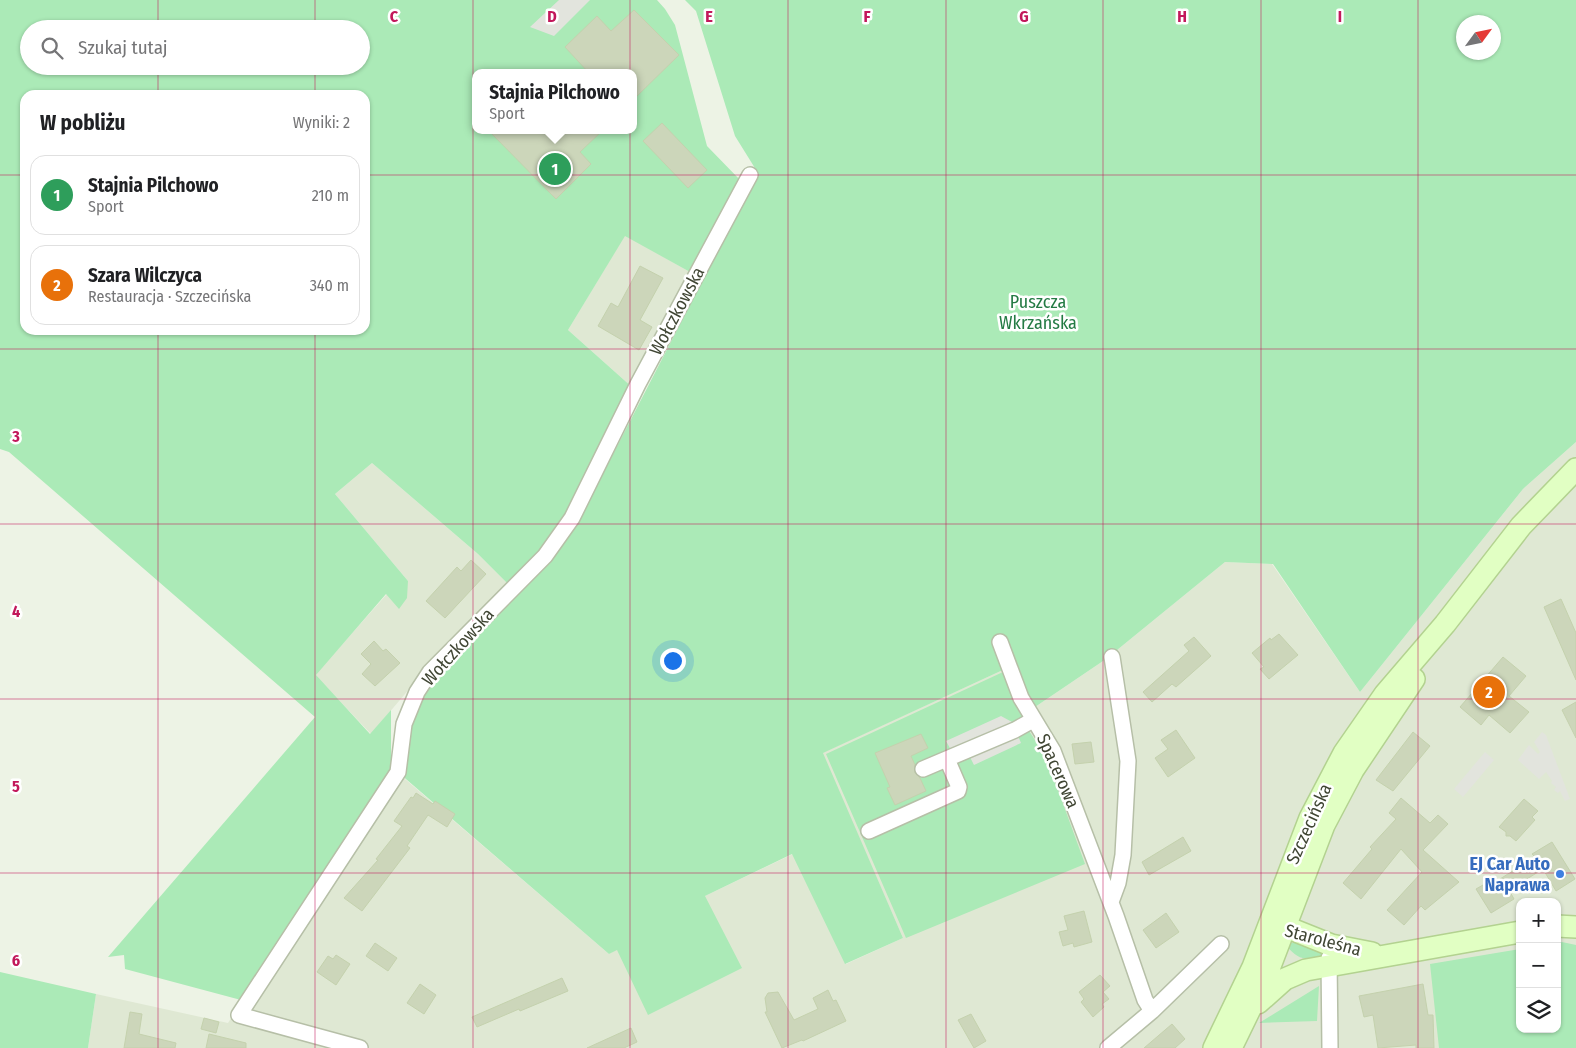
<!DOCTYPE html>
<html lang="pl">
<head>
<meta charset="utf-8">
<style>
  body { margin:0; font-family:"Fira Sans Condensed",sans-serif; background:#f6f6f6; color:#202124 }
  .controls { position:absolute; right:15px; bottom:15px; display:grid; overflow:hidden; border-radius:10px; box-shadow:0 1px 4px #0004 }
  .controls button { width:45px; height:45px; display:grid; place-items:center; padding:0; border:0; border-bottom:1px solid #e0e0e0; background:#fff; color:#202124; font:25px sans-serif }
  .compass { position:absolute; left:1456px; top:15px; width:45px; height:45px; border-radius:50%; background:#fff; box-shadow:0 1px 4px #0004; rotate:57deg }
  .you { position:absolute; left:672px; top:660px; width:18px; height:18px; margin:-12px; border:4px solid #fff; border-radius:50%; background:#1a73e8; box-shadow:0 0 0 8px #1a73e833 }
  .badge { display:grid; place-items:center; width:32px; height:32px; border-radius:50%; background:#2563eb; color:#fff; font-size:16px; font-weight:700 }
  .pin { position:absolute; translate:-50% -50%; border:2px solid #fff; box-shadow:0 1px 5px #0006 }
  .popup { position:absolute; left:472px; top:69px; width:165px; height:65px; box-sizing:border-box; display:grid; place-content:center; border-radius:10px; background:#fff; filter:drop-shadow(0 1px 4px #0005); font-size:16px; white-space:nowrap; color:#757577 }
  .popup b { font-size:19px; color:#202124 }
  .popup::after { content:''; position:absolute; left:50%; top:100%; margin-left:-10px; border:10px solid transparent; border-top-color:#fff }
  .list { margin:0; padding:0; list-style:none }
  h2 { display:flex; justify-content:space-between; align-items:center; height:65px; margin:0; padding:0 20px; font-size:21px }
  h2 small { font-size:16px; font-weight:400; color:#757577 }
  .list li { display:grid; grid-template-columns:32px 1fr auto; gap:15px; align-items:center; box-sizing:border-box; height:80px; margin:0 10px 10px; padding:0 10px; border:1px solid #e0e0e0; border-radius:15px }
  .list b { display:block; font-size:19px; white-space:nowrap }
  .list p { margin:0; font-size:16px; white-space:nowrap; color:#757577 }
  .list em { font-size:16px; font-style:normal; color:#757577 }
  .icon { flex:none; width:28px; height:28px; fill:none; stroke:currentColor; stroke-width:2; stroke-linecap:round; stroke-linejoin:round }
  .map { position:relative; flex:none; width:1576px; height:1048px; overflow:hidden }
  .search { position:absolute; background:#fff; box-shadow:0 1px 4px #0004; left:20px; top:20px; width:350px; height:55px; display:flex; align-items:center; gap:12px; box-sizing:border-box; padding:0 18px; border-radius:28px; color:#757577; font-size:19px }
  .panel { position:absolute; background:#fff; box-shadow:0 1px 4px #0004; left:20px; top:90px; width:350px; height:245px; border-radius:15px }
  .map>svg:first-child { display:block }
  .residential { fill:#dfe8d3; fill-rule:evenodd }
  .green { fill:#abeab7; fill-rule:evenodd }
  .parking { fill:#e2e4dd }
  .building { fill:#ccd6ba; stroke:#c4d1ad }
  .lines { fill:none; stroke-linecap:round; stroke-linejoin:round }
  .street-casing { stroke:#b6bfa7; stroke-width:18 }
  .secondary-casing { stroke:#b3d290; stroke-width:24 }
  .street { stroke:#fff; stroke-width:15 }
  .secondary { stroke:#e1ffc3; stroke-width:21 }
  .grid { fill:none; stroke:#c2185b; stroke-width:1; stroke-opacity:0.55 }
  .shop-dot { fill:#3f7fe0; stroke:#fff; stroke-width:2 }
  .labels { text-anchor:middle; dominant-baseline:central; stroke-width:5; stroke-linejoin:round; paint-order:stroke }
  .park-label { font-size:18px; fill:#247b44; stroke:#fff }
  .street-label { font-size:18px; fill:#404634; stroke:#fff }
  .shop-label { font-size:18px; font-weight:bold; fill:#366cbe; stroke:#fff; text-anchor:end }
  .grid-label { font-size:16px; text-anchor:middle; font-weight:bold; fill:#c2185b; stroke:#fff; stroke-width:5; stroke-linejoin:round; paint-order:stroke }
</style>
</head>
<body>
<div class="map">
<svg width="1576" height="1048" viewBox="0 0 1576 1048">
  <rect width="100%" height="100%" fill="#edf3e5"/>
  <path class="residential" d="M 625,235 L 690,272 L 633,388 L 568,330 Z
    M 1576,442 L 1576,1048 L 88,1048 L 96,994 L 228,1023 L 391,767 L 609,954 L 705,896 L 793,854 L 846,964 L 903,938 L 822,753 L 1005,669 L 1020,678 L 1035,707 L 1106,659 L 1225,562 L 1272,564 L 1360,692 L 1523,489 ZM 1520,902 L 1557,902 L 1557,1029 L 1520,1029 Z
    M 372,463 L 478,554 L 509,585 L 416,681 L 371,734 L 315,675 L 387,594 L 408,581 L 335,494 Z"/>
  <path class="green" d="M 0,0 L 657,0 L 665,9 L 675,25 L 707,146 L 741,181 L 690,272 L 625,236 L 568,330 L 633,388 L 559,528 L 545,547 L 509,585 L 478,554 L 372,463 L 335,494 L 408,581 L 407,598 L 399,609 L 386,594 L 316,675 L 370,734 L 391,710 L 391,765 L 419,704 L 445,666 L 551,562 L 578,522 L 758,173 L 735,136 L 696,11 L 685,0 L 1576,0 L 1576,442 L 1523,489 L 1360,692 L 1273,564 L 1225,562 L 1106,659 L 1035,707 L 1020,678 L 1005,669 L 823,753 L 903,938 L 845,964 L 792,854 L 705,896 L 742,968 L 648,1015 L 617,950 L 609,954 L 392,767 L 391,772 L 241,1000 L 125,969 L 124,955 L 108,957 L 315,717 L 9,452 L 0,449 ZM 1464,22 L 1494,22 L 1494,52 L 1464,52 ZM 29,29 L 361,29 L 361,66 L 29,66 ZM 476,73 L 634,73 L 634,130 L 476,130 ZM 25,95 L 365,95 L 365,330 L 25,330 Z
    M 1003,672 L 1014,703 L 1023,718 L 1022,720 L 1046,757 L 1085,864 L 906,938 L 826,754 Z
    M 1301,942 L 1317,947 L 1326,955 C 1309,961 1298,961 1287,946 L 1290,943 Z
    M 1562,942 L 1576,945 L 1576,1048 L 1439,1048 L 1430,964 L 1520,949 L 1520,1029 L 1557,1029 L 1557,943 Z
    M 0,972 L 96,994 L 88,1048 L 0,1048 Z
    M 1319,986 L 1317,1021 L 1259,1023 Z"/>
  <path class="parking" d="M 559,0 L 590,0 L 554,36 L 530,27 Z
    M 1001,716 L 1012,722 L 1021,743 L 974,765 L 969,755 L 951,750 L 946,741 Z
    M 1542,732 L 1546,735 L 1570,799 L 1565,801 L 1560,791 L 1558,793 L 1554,790 L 1556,787 L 1551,783 L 1552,781 L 1546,772 L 1539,779 L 1518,760 L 1529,745 L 1538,754 L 1540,752 L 1534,742 Z
    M 1485,752 L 1494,760 L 1463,797 L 1454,789 Z"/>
  <path class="building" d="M 634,10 L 679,55 L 634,99 L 634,73 L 589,73 L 565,47 L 597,16 L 611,31 Z
    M 662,123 L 707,170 L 688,188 L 643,141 Z
    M 488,130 L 603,130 L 580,152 L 591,164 L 556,199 Z
    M 640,266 L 663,278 L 640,320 L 652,327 L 639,350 L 598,326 L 611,303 L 618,307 Z
    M 471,560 L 486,574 L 445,618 L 426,601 L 457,567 L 461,571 Z
    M 1561,599 L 1576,633 L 1576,680 L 1544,607 Z
    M 1279,634 L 1298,655 L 1269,679 L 1260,669 L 1264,667 L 1252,653 L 1270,638 L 1271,640 Z
    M 1194,637 L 1211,656 L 1176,687 L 1172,684 L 1152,702 L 1143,692 L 1189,651 L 1184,645 Z
    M 374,641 L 383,651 L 386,649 L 400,663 L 375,686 L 362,674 L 371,664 L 361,654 Z
    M 1503,657 L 1526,676 L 1509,696 L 1529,712 L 1510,733 L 1489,715 L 1481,725 L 1460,707 Z
    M 1576,702 L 1576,738 L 1562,710 Z
    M 1176,730 L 1195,758 L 1168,777 L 1155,758 L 1168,749 L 1161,740 Z
    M 1413,732 L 1430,746 L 1393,791 L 1376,780 Z
    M 921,734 L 928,748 L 911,756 L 915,765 L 915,773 L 920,778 L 926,791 L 895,805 L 887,788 L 890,787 L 875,753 Z
    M 1091,742 L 1094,762 L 1075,764 L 1072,744 Z
    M 416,793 L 433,804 L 435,801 L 455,814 L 447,827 L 428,815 L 407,846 L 410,848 L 362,911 L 344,898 L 378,860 L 376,859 L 402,826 L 394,821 L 411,797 L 413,798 Z
    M 1401,798 L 1430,823 L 1438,815 L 1448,824 L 1423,850 L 1459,882 L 1425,910 L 1421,906 L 1404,925 L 1387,910 L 1422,872 L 1401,849 L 1361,899 L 1343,883 L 1372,849 L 1370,847 L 1396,819 L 1389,813 Z
    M 1524,799 L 1538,811 L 1532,817 L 1535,820 L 1516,841 L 1510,836 L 1506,836 L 1506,832 L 1499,827 Z
    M 1183,837 L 1191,851 L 1149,875 L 1142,862 Z
    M 1552,842 L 1575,879 L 1556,891 L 1543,869 L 1509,890 L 1514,899 L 1491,913 L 1476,889 L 1490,881 L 1492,884 L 1535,857 L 1532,854 Z
    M 1084,911 L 1092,942 L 1074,947 L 1073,943 L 1063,946 L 1059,932 L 1068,930 L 1064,916 Z
    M 1166,913 L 1179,932 L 1156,948 L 1143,930 Z
    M 375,943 L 397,958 L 388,971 L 366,956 Z
    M 336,955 L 350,964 L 336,985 L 317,972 L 328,956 L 333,959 Z
    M 1100,975 L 1110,986 L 1103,992 L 1109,999 L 1102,1004 L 1104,1007 L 1093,1017 L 1081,1002 L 1084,999 L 1079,992 Z
    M 562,978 L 568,991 L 520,1011 L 519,1009 L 477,1027 L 472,1017 Z
    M 420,984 L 436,995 L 424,1014 L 407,1003 Z
    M 1423,984 L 1428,1015 L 1433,1015 L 1434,1048 L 1416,1048 L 1416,1045 L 1378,1048 L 1373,1015 L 1364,1017 L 1359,996 Z
    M 828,990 L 833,1001 L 836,1000 L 846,1021 L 803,1041 L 802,1040 L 782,1048 L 765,1012 L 767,1012 L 765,998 L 768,993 L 778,992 L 794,1020 L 818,1009 L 813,998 Z
    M 130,1012 L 142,1014 L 139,1034 L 176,1043 L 175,1048 L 124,1048 Z
    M 971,1014 L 986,1041 L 974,1048 L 958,1020 Z
    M 204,1018 L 219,1022 L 216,1033 L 201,1029 Z
    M 1172,1024 L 1185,1039 L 1175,1048 L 1144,1048 Z
    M 631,1028 L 637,1042 L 624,1048 L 587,1048 Z
    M 209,1034 L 246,1043 L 246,1048 L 206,1048 Z"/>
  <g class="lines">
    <g class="street-casing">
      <path id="street" d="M 1000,642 L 1021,698 L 1053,751 L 1116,916 L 1145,1000 L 1152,1011
        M 923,769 L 1015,730 L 1033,720
        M 869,831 L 958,791 L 959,787 L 947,759
        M 1111,902 L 1118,883 L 1123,855 L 1128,761 L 1112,657
        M 1329,958 L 1330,1048
        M 360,1048 L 239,1015 L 398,772 L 404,724 L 417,692 L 430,672 L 545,556 L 572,518 L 638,384 L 750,175
        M 1108,1048 L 1152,1011 L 1221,944"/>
    </g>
    <g class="secondary-casing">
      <path id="secondary" d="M 1557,926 L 1576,927
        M 1272,929 L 1286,927 L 1331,945 L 1372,953
        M 1258,1003 L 1285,979 L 1306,970 L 1520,932
        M 1214,1048 L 1253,967 L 1310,818 L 1344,753 L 1385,694 L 1445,624 L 1521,526 L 1576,469
        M 1231,1048 L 1267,974 L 1324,825 L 1353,770 L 1414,679"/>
    </g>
    <use href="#street" class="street"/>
    <use href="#secondary" class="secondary"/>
  </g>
  <path class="grid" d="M 158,0 L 158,29M 315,0 L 315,29M 473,0 L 473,1048M 630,0 L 630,1048M 788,0 L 788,1048M 946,0 L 946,1048M 1103,0 L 1103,1048M 1261,0 L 1261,1048M 1418,0 L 1418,1048M 158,66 L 158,95M 315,66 L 315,95M 0,175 L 25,175M 365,175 L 1576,175M 158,330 L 158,1048M 315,330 L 315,1048M 0,349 L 1576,349M 0,524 L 1576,524M 0,699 L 1576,699M 0,873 L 1576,873"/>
  <circle class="shop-dot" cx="1560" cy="874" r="5"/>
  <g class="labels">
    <g class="park-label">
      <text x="1038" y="302">Puszcza<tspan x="1038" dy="21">Wkrzańska</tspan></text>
    </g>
    <g class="street-label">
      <text transform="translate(677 311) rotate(-62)">Wołczkowska</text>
      <text transform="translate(458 647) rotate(-48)">Wołczkowska</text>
      <text transform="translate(1058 771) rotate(66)">Spacerowa</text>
      <text transform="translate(1309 824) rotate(-66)">Szczecińska</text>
      <text transform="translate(1323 940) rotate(15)">Staroleśna</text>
    </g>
    <g class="shop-label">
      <text x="1550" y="864">EJ Car Auto<tspan x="1550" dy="21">Naprawa</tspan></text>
    </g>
  </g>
  <g class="grid-label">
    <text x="394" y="22">C</text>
    <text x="552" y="22">D</text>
    <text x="709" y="22">E</text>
    <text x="867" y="22">F</text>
    <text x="1024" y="22">G</text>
    <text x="1182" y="22">H</text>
    <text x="1340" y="22">I</text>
    <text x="16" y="442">3</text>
    <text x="16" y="617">4</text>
    <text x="16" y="792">5</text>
    <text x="16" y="966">6</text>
  </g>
</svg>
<div class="controls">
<button>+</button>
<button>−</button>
<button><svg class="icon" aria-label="layers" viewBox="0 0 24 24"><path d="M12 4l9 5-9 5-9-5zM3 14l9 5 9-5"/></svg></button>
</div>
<svg class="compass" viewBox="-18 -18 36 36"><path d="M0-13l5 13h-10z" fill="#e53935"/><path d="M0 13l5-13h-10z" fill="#757577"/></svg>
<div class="you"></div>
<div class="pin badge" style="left:555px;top:169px;background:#2e9e5b">1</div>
<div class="popup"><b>Stajnia Pilchowo</b>Sport</div>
<div class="pin badge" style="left:1489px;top:692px;background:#e8710a">2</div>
<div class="search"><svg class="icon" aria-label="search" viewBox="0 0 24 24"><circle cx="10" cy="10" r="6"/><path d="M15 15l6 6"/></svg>Szukaj tutaj</div>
<section class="panel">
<h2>W pobliżu<small>Wyniki: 2</small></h2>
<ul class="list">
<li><span class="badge" style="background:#2e9e5b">1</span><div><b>Stajnia Pilchowo</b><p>Sport</p></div><em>210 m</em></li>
<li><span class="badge" style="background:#e8710a">2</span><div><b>Szara Wilczyca</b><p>Restauracja · Szczecińska</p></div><em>340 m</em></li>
</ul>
</section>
</div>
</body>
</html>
